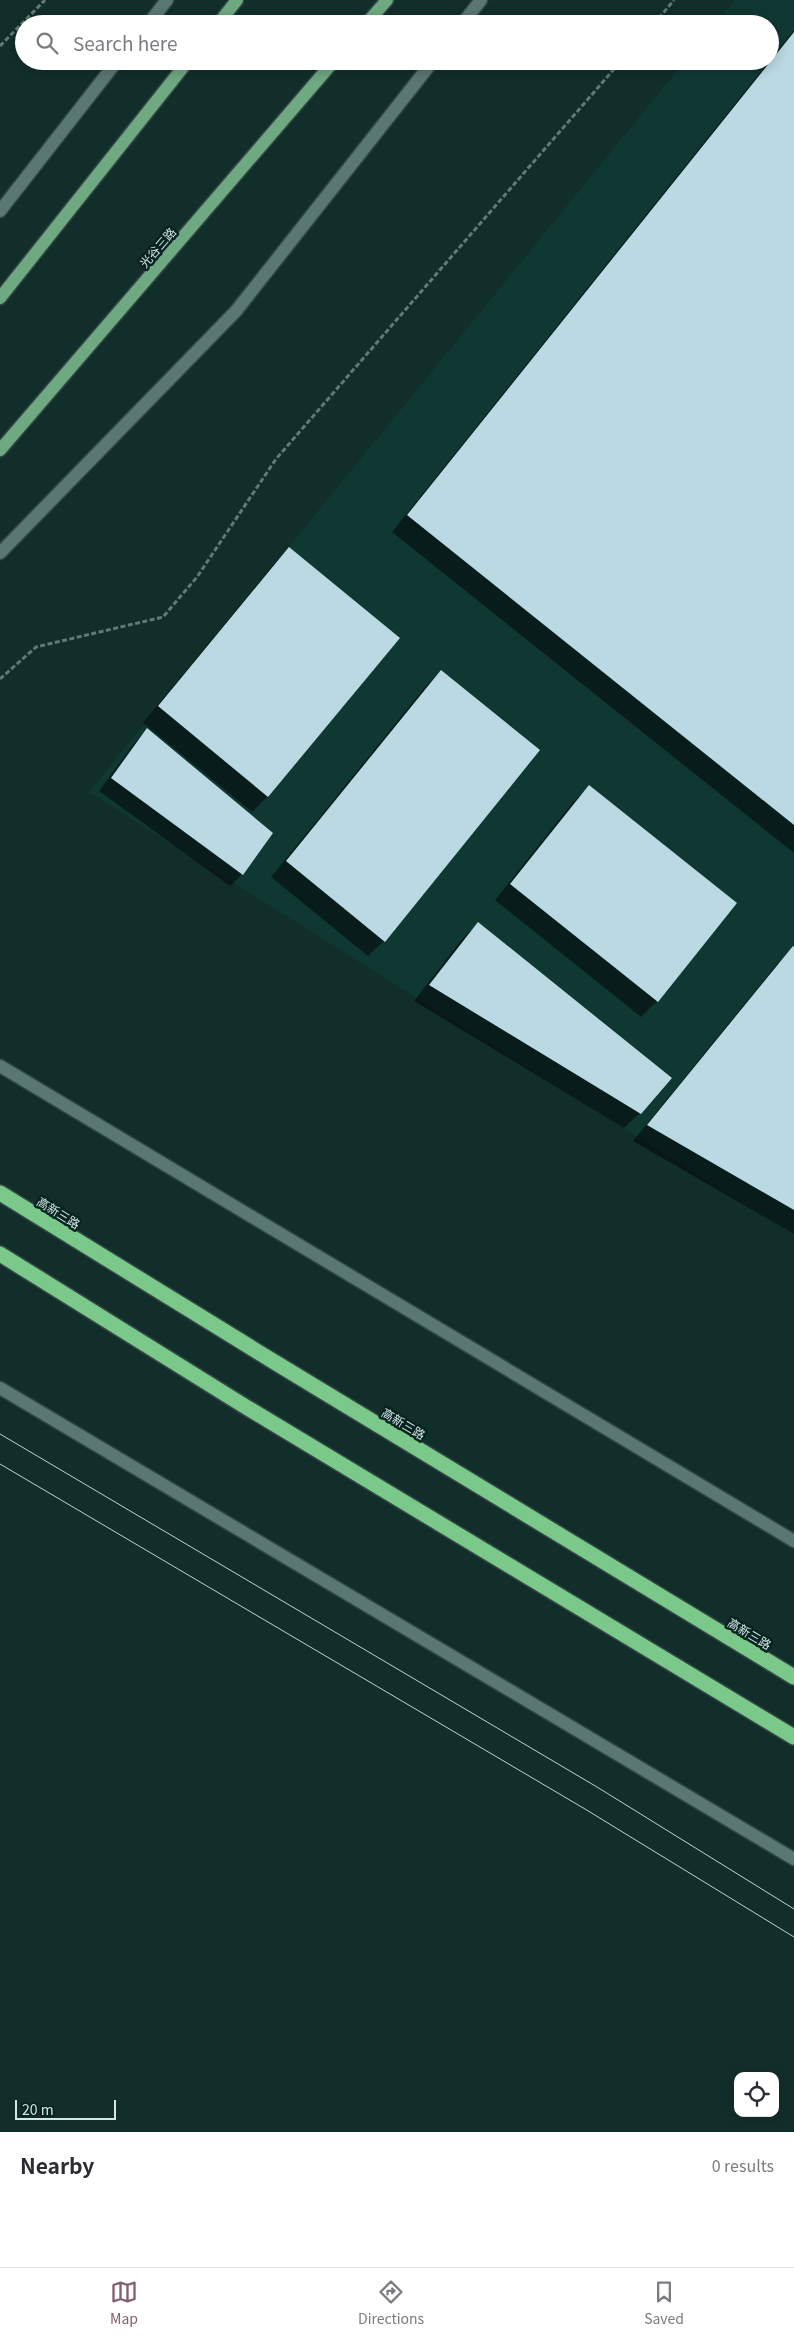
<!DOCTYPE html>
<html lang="en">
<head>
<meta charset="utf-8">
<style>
  body { margin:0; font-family:Georgia,"Noto Sans SC",serif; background:#f7f7f7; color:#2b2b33 }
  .controls { position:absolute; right:15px; bottom:15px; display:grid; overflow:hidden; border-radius:10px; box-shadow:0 2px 12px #0003 }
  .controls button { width:45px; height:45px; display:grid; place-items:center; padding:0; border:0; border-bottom:1px solid #e1e1e2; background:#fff; color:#2b2b33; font:25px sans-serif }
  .scale { position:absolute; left:15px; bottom:12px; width:101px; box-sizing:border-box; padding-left:5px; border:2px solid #d6e6e4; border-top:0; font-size:14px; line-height:18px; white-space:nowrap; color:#d6e6e4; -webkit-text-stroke:4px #072421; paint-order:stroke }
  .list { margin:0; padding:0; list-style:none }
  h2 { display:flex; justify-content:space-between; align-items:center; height:65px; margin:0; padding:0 20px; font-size:21px }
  h2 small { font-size:16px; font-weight:400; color:#7c7c81 }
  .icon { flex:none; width:28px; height:28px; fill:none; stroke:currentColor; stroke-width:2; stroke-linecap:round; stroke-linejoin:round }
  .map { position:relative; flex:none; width:794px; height:2132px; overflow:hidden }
  .search { position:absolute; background:#fff; box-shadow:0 2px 12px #0003; left:15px; right:15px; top:15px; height:55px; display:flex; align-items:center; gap:12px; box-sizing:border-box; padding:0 18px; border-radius:28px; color:#7c7c81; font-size:19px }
  .sheet { height:135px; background:#fff }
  nav { display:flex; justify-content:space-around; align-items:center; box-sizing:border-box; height:70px; border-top:1px solid #e1e1e2; background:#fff; font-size:14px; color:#7c7c81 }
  nav a { display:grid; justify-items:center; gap:2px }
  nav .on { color:#845d6e }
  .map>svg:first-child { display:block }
  .built { fill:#103833 }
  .shadow { fill:#0007 }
  .building { fill:#bbd9e3 }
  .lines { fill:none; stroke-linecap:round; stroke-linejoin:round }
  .lane-casing { stroke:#334845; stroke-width:15 }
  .secondary-casing { stroke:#334845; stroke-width:15 }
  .primary-casing { stroke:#334845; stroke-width:15 }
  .highway-casing { stroke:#334845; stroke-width:18 }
  .path { stroke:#627976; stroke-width:3; stroke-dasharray:5 2.5; stroke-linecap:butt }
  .lane { stroke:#5a7873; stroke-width:12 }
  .secondary { stroke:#5a7873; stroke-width:12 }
  .primary { stroke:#6ea981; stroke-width:12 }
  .highway { stroke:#7bc98a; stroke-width:15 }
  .tram { stroke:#bfd1cf; stroke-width:1 }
  .labels { text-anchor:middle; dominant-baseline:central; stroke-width:5; stroke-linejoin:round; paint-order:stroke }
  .street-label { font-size:12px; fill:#d6e6e4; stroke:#072421 }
</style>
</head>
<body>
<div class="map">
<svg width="794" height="2132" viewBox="0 0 794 2132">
  <rect width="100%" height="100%" fill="#122e2a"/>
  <path class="built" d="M 735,0 L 794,0 L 794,1235 L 89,792 L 685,61 L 770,61 L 770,24 L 716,24 Z"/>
  <path class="shadow" d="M 794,30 L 794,853 L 392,532 Z
    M 289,548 L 398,638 L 267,797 L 252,812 L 143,723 L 274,564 Z
    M 441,672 L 384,941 L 368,956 L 271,877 L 425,687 Z
    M 147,730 L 242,874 L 230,886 L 99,791 L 135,742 Z
    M 589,787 L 735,903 L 657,1001 L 641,1017 L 495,900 L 573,802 Z
    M 478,924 L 640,1113 L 624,1128 L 414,1001 L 462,939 Z
    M 793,948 L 794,949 L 794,1234 L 633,1141 L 777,964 Z"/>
  <path class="building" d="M 794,32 L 794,825 L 407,515 Z
    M 289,547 L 400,638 L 268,797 L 158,706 Z
    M 441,670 L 540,750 L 385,942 L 286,861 Z
    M 147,728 L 273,833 L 243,875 L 111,778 Z
    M 589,785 L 737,903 L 658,1002 L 510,884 Z
    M 478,922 L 672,1078 L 641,1114 L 429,985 Z
    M 793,946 L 794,947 L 794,1210 L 647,1125 Z"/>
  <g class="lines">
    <g class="lane-casing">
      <path id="lane" d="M 148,24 L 167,0
        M 462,24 L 481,0
        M 0,211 L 117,61
        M 0,553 L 236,311 L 433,61"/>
    </g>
    <g class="secondary-casing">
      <path id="secondary" d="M 0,1066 L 794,1541
        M 0,1388 L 794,1859"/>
    </g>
    <g class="primary-casing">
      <path id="primary" d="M 218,24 L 237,0
        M 366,24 L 387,0
        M 0,298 L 188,61
        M 0,450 L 334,61"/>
    </g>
    <g class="highway-casing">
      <path id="highway" d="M 0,1193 L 276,1363 L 794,1677
        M 0,1254 L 246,1407 L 794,1737"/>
    </g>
    <path class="path" d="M 654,24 L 674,0
      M 0,46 L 45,0
      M 0,679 L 36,647 L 163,617 L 197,577 L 276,459 L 621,61"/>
    <use href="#lane" class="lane"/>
    <use href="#secondary" class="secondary"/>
    <use href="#primary" class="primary"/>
    <use href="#highway" class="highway"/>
    <path class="tram" d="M 0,1434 L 597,1787 L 794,1909
      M 0,1464 L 585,1809 L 794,1937"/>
  </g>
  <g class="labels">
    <g class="street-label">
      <text transform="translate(157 247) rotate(-49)">光谷三路</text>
      <text transform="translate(59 1212) rotate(32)">高新三路</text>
      <text transform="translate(404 1423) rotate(31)">高新三路</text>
      <text transform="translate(750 1633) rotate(31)">高新三路</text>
    </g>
  </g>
</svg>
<div class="controls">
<button><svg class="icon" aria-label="locate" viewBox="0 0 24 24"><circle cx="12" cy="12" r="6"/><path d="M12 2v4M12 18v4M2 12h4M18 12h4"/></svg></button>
</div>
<div class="scale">20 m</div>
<div class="search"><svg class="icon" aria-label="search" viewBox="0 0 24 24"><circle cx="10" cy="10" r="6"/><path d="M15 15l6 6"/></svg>Search here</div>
</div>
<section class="sheet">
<h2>Nearby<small>0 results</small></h2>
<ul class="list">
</ul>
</section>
<nav>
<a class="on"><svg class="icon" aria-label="map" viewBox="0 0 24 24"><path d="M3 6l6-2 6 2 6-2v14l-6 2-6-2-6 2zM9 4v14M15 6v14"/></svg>Map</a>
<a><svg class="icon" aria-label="directions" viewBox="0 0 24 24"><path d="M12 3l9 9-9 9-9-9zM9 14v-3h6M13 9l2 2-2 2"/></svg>Directions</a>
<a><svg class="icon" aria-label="saved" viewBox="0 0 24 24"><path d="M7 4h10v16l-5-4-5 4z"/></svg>Saved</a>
</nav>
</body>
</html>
